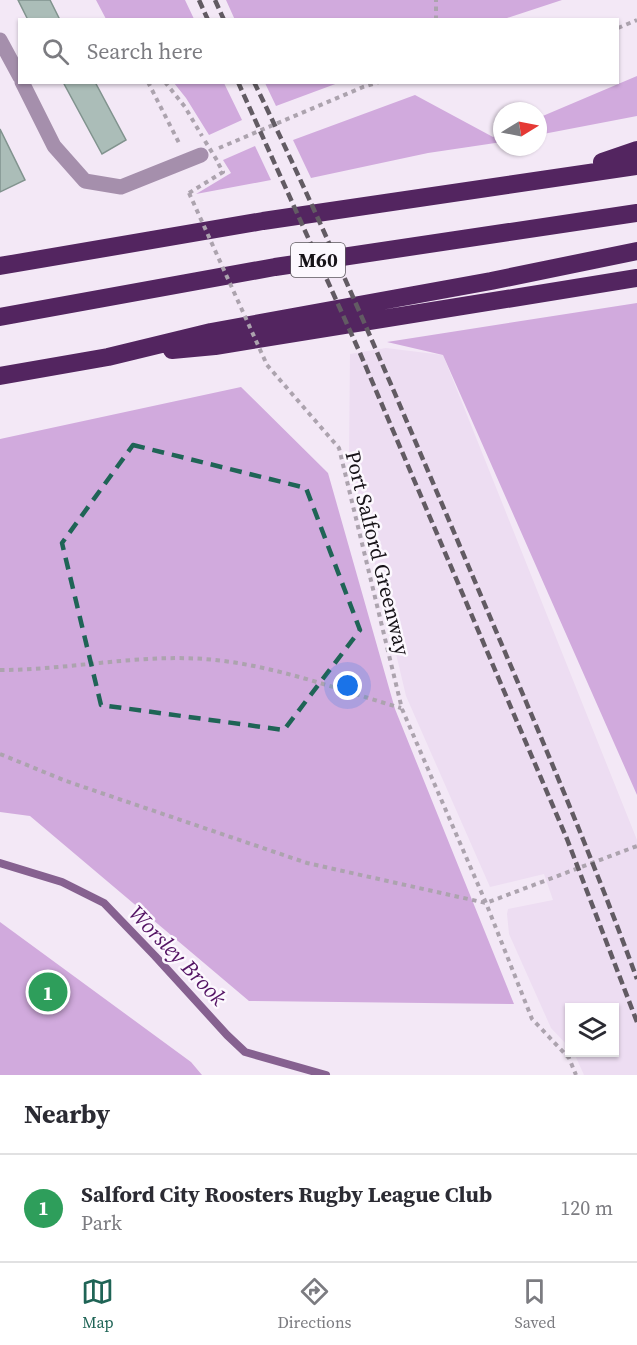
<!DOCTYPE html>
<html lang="en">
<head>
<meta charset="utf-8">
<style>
  body { margin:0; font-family:"Source Serif 4",serif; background:#f2f2f3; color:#2b2b33 }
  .controls { position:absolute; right:18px; bottom:18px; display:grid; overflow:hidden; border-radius:0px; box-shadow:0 2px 4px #0004 }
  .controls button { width:54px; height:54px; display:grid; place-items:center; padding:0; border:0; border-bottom:2px solid #e1e1e2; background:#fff; color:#2b2b33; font:30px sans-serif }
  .compass { position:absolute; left:493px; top:102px; width:54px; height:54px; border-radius:50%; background:#fff; box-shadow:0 2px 4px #0004; rotate:80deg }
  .you { position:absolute; left:348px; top:686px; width:21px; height:21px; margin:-15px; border:4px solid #fff; border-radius:50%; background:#1a73e8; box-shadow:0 0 0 9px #1a73e833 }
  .badge { display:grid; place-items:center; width:39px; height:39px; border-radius:50%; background:#1f6456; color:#fff; font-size:20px; font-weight:700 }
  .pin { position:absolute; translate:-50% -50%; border:3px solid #fff; box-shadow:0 2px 6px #0006 }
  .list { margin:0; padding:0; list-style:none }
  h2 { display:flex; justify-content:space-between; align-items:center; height:78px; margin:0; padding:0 24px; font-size:26px }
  h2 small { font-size:20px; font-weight:400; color:#7c7c81 }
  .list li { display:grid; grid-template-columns:39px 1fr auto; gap:18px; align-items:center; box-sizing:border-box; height:108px; padding:0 24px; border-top:2px solid #e1e1e2 }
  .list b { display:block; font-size:22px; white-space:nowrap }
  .list p { margin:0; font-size:20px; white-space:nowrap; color:#7c7c81 }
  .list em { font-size:20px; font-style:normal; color:#7c7c81 }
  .icon { flex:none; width:33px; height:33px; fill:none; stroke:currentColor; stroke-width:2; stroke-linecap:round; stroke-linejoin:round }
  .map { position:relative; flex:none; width:637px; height:1075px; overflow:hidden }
  .search { position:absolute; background:#fff; box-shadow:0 2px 4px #0004; left:18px; right:18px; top:18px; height:66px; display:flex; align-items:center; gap:15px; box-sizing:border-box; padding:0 21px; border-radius:0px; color:#7c7c81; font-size:22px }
  .sheet { height:186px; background:#fff }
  nav { display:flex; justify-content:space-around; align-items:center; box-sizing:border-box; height:84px; border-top:2px solid #e1e1e2; background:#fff; font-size:16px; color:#7c7c81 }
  nav a { display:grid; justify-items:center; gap:3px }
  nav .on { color:#1f6456 }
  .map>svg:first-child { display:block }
  .built { fill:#edddf2 }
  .green { fill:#d1aadd }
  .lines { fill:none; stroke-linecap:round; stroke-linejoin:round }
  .stream { stroke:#866190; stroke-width:8 }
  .building { fill:#abbdb8; stroke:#81938e; stroke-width:1.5 }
  .path { stroke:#aca3ae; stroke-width:4; stroke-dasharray:4.5 4.5; stroke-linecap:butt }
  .minor { stroke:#a58fac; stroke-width:15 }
  .highway { stroke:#532560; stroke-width:18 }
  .rail { stroke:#625b63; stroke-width:4.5; stroke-dasharray:9 4.5; stroke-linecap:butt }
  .path-bridge { stroke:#aca3ae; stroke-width:4; stroke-dasharray:4.5 4.5; stroke-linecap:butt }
  .marked { fill:none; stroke:#1f6456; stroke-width:4.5; stroke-dasharray:12 8; stroke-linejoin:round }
  .labels { text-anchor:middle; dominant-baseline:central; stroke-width:5; stroke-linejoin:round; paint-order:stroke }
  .shield { fill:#fcf8fe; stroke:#5c585d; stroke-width:1.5 }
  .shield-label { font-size:20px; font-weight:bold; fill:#171318 }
  .street-label { font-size:21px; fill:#171318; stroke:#fcf8fe }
  .water-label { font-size:22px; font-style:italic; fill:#541464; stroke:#fcf8fe }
</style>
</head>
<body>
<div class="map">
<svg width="637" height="1075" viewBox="0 0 637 1075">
  <rect width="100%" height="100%" fill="#f3e8f6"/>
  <path class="built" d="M 386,348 L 443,355 L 637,840 L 637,1075 L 584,1075 L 574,1053 L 614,1052 L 614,1008 L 570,1008 L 569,1047 L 551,1028 L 509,934 L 507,914 L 508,909 L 553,900 L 544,874 L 490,887 L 406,696 L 349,454 L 350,354 Z"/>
  <path class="green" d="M 96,0 L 185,0 L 194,19 L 106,19 Z
    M 226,0 L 562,0 L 504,19 L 235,20 Z
    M 637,76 L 637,116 L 538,135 L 538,118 Z
    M 174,83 L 224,83 L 242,120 L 209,135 L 186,98 Z
    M 265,83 L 338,83 L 276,106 Z
    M 415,95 L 493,137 L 502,133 L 502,142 L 428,153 L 311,178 L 293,140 Z
    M 255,146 L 271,180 L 196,194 L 231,173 L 223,160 Z
    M 637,303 L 637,795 L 443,355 L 387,342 Z
    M 241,387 L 328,473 L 395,709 L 514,1004 L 249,1001 L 30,816 L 0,812 L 0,439 Z
    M 0,922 L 191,1062 L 202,1075 L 0,1075 Z"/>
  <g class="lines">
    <path class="stream" d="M 0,863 L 62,882 L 104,903 L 155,956 L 227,1035 L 245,1052 L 326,1075"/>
  </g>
  <path class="building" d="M 18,0 L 50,0 L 60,20 L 28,20 Z
    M 63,82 L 95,82 L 126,140 L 102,154 Z
    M 0,129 L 25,180 L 0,192 Z"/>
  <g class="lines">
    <path class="path" d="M 436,20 L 436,0
      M 618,28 L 637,20
      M 148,82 L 179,143
      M 165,82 L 185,107 L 202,136
      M 219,148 L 363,87 L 379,82
      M 189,193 L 223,172 L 218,163
      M 267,365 L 339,448 L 402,709 L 486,903 L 532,1019 L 569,1058 L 576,1075
      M 0,670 C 74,670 150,651 224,661 C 285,669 343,691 401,708
      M 0,754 L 66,781 L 307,863 L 486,903 L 637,846"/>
    <path class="minor" d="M 0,40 L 20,77
      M 22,82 L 54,146 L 85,181 L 121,187 L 201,155"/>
    <path class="highway" d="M 602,162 L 637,150
      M 0,266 L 263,221 L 637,166
      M 0,317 L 275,267 L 637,213
      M 172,350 L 215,346 L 637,278
      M 0,376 L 108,357 L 211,332 L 491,281 L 637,251"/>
    <path class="rail" d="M 199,0 L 208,20
      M 215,0 L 224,20
      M 238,82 L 360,353 L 567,839 L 637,1022
      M 254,82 C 328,234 393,389 459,544 C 520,688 583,832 637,979"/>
    <path class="path-bridge" d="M 205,141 L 218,162
      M 189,193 L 267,365"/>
  </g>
  <path class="marked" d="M 133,445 L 306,488 L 360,630 L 284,730 L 101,705 L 62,543 Z"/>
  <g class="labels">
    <rect class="shield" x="291" y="243" width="54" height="34" rx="4.5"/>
    <g class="shield-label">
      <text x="318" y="260">M60</text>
    </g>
    <g class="street-label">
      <text transform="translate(378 553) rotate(76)">Port Salford Greenway</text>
    </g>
    <g class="water-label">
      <text transform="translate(178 955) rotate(46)">Worsley Brook</text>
    </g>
  </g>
</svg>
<div class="controls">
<button><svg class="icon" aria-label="layers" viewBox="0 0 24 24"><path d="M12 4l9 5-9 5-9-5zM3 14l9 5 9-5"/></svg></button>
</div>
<svg class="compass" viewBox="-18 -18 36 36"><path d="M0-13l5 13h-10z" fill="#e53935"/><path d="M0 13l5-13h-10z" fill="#7c7c81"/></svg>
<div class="you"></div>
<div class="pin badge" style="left:48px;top:992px;background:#2e9e5b">1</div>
<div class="search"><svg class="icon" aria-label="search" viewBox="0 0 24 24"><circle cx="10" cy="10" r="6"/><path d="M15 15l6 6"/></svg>Search here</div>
</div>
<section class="sheet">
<h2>Nearby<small></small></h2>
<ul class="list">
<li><span class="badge" style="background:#2e9e5b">1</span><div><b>Salford City Roosters Rugby League Club</b><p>Park</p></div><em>120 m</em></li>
</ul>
</section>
<nav>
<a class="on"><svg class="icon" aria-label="map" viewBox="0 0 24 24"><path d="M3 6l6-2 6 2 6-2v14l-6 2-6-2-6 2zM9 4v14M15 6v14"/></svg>Map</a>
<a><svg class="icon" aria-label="directions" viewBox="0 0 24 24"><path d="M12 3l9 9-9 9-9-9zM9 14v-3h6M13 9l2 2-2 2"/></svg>Directions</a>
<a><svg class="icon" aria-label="saved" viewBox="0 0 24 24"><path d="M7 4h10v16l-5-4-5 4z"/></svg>Saved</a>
</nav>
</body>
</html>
